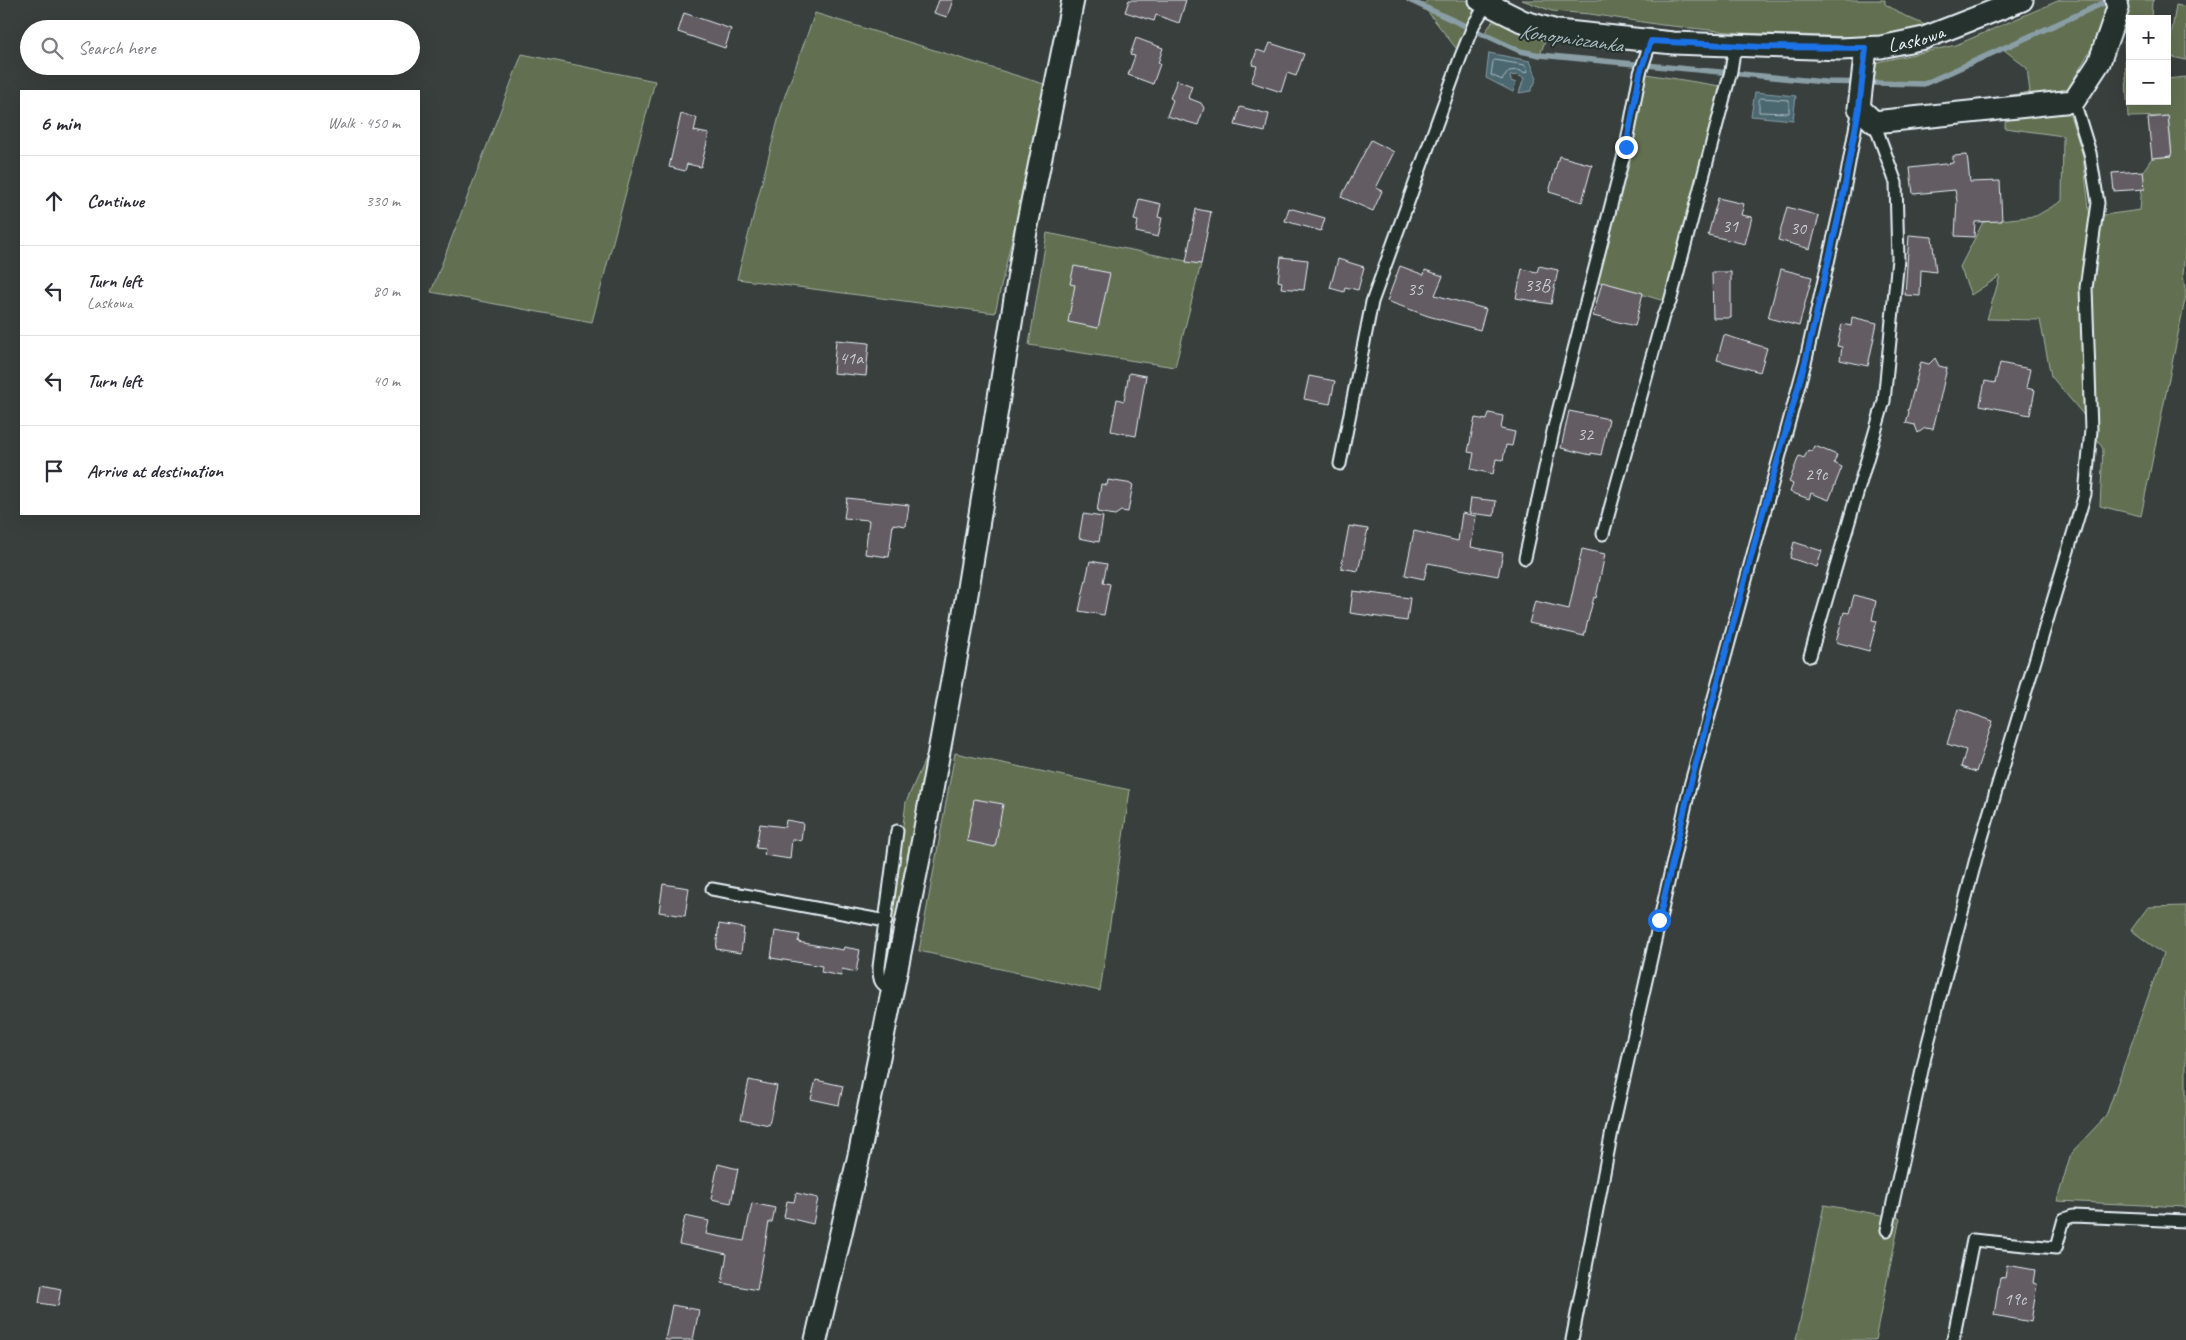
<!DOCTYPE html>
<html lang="en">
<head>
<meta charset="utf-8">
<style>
  body { margin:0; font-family:Caveat,sans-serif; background:#f2f2f3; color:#2b2b33 }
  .controls { position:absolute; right:15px; top:15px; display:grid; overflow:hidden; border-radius:0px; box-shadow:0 5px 20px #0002 }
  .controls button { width:45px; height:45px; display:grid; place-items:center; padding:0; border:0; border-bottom:1px solid #e1e1e2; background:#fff; color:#2b2b33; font:25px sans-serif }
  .stop { position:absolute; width:15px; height:15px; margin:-11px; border:4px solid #1a73e8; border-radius:50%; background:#fff }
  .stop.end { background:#1a73e8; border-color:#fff; box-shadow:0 1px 5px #0008 }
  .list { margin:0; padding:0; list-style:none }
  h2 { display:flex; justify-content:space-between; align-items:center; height:65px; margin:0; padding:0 20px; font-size:21px }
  h2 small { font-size:16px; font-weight:400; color:#7c7c81 }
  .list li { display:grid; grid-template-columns:32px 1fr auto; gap:15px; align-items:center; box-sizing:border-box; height:90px; padding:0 20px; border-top:1px solid #e1e1e2 }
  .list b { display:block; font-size:19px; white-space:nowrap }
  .list p { margin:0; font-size:16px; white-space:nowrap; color:#7c7c81 }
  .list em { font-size:16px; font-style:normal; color:#7c7c81 }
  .icon { flex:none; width:28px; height:28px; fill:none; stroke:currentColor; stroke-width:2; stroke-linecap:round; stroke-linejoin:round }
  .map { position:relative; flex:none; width:2186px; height:1340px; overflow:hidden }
  .search { position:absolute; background:#fff; box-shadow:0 5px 20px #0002; left:20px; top:20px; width:400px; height:55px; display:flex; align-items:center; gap:12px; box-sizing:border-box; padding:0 18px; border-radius:28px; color:#7c7c81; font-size:19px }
  .panel { position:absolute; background:#fff; box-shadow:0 5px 20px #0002; left:20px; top:90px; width:400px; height:425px; border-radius:0px }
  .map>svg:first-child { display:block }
  .green { fill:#627051; stroke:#a5b0a4 }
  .water { fill:#4b6770; stroke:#8a9ea6 }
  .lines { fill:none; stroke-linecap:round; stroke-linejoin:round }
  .shore { stroke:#a9bac2; stroke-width:1 }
  .stream { stroke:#8a9ea6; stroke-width:5.5 }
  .building { fill:#645b63; stroke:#e8f1f8 }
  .lane-casing { stroke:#e8f1f8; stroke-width:15 }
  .street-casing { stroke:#e8f1f8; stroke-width:25 }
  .lane { stroke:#26332d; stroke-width:11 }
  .street { stroke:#26332d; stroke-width:21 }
  .route { stroke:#1a73e8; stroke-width:6 }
  .labels { text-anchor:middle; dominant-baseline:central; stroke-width:4; stroke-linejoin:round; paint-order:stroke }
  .number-label { font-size:18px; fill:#c7ccd3 }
  .street-label { font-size:20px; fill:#e8f1f8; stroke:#26332d }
  .water-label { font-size:21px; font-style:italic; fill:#a9bac2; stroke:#26332d }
</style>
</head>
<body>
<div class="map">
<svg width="2186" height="1340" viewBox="0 0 2186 1340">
  <rect width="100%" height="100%" fill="#393f3d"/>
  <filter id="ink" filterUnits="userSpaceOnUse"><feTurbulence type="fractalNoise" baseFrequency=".02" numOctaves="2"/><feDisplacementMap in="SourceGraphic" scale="10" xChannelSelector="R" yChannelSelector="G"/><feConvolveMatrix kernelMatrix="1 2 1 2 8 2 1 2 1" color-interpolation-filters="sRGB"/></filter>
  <g filter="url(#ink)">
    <path class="green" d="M 1428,0 L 1466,0 L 1483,12 L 1459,52 L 1428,12 L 1420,7 Z
      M 1522,0 L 1885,0 L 1885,4 L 1905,16 L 1925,25 L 1914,34 L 1883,38 L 1739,33 L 1662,25 L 1590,14 L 1552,11 Z
      M 2060,0 L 2110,0 L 2107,21 L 2064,96 L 2083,156 L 2090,217 L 2140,210 L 2143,171 L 2152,158 L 2172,156 L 2168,116 L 2128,117 L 2122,0 L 2154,0 L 2152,2 L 2151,19 L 2130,19 L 2130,101 L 2167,101 L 2167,79 L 2186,77 L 2186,235 L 2183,275 L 2186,295 L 2141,516 L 2100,506 L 2103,449 L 2082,413 L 2051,376 L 2040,320 L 1987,319 L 2000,276 L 1971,295 L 1960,267 L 1983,222 L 2036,216 L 2062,201 L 2063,136 L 2005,128 L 2006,96 L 2030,92 L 2027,68 L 2003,49 L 1924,84 L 1872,83 L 1877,62 L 1956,45 Z
      M 2176,5 L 2186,7 L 2186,60 L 2168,56 Z
      M 815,13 L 1047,85 L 995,313 L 737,279 L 783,101 Z
      M 1495,18 L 1546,38 L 1540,55 L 1520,51 L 1483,35 Z
      M 522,54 L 655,81 L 592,322 L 431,292 Z
      M 1640,73 L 1726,87 L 1668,302 L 1592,280 Z
      M 1047,233 L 1201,264 L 1175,367 L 1029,345 Z
      M 955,753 L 1130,790 L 1100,991 L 919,951 Z
      M 926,757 L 893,949 L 888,941 L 906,802 Z
      M 2186,906 L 2186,1207 L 2057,1201 L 2071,1153 L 2106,1116 L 2163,954 L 2131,930 L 2148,907 Z
      M 1824,1205 L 1900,1218 L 1875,1340 L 1796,1340 Z"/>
    <path class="water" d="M 1489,53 L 1530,61 L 1537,78 L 1531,91 L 1519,93 L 1524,78 L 1517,75 L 1510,76 L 1511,81 L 1516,83 L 1513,92 L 1486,78 Z
      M 1755,92 L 1796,96 L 1793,120 L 1751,116 Z"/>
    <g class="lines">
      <path class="shore" d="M 1495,60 L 1525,65 L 1528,71 L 1526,73 L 1518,70 L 1509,71 L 1502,80 L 1491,75 L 1493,62 Z
        M 1761,98 L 1789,100 L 1789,113 L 1759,112 L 1759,100 Z"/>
      <path class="stream" d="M 1409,0 L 1520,51 L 1540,55 L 1825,82 L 1924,84 L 2110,0"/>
    </g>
    <path class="building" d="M 939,0 L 953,0 L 947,17 L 934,13 Z
      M 1129,0 L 1186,0 L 1179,23 L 1156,15 L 1154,21 L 1125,12 Z
      M 684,13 L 731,29 L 725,48 L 678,32 Z
      M 1136,38 L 1163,48 L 1158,63 L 1160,64 L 1153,84 L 1128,75 L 1135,56 L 1130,55 Z
      M 1270,43 L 1304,54 L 1296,76 L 1287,73 L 1281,92 L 1251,82 L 1257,66 L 1252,65 L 1257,50 L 1266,53 Z
      M 1177,80 L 1192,86 L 1188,98 L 1201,103 L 1204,108 L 1198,125 L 1167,116 L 1173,100 L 1170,98 Z
      M 1240,107 L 1269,114 L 1265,132 L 1235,125 Z
      M 681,114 L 697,118 L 694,131 L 709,134 L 701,167 L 687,164 L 685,171 L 669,167 Z
      M 2168,116 L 2172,156 L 2152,158 L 2148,118 Z
      M 1371,140 L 1394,152 L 1376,188 L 1382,191 L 1373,211 L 1341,197 Z
      M 1967,155 L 1970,182 L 2000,181 L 2002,221 L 1975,222 L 1974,237 L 1955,236 L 1957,201 L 1955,190 L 1913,194 L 1910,168 L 1953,163 L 1953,156 Z
      M 1559,156 L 1592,165 L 1582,202 L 1549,192 Z
      M 2143,171 L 2145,189 L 2114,191 L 2112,173 Z
      M 1718,198 L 1744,204 L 1741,215 L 1752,217 L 1745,244 L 1708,235 Z
      M 1139,199 L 1161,204 L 1158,217 L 1162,218 L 1158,237 L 1136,232 L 1138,221 L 1134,220 Z
      M 1787,207 L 1819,216 L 1810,249 L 1778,240 Z
      M 1289,208 L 1325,218 L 1321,231 L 1285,221 Z
      M 1196,209 L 1211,212 L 1201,264 L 1186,262 Z
      M 1909,235 L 1932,237 L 1936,272 L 1921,270 L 1920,296 L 1905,295 Z
      M 1281,257 L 1308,260 L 1304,290 L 1281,288 L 1282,282 L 1278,281 Z
      M 1338,259 L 1364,267 L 1358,290 L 1345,287 L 1344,292 L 1330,288 Z
      M 1074,266 L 1110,273 L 1098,328 L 1068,322 L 1075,285 L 1070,284 Z
      M 1400,266 L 1424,275 L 1425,270 L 1443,276 L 1435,295 L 1486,309 L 1480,330 L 1428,316 L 1387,301 Z
      M 1539,266 L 1558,270 L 1551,304 L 1516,298 L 1522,269 L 1537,272 Z
      M 1781,269 L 1812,277 L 1799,326 L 1768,318 Z
      M 1712,272 L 1731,272 L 1731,318 L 1713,318 Z
      M 1602,282 L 1643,293 L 1635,326 L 1593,316 Z
      M 1852,317 L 1877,323 L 1868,366 L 1840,360 L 1842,347 L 1837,346 L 1842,324 L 1851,326 Z
      M 1724,335 L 1767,348 L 1760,372 L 1717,360 Z
      M 836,340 L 869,343 L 866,376 L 833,373 Z
      M 1935,358 L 1939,366 L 1947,368 L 1938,408 L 1933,429 L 1925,428 L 1918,433 L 1915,425 L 1906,423 L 1909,412 L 1908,411 L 1921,362 L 1929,364 Z
      M 2000,363 L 2030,369 L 2026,388 L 2035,390 L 2030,415 L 1980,405 L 1985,381 L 1995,383 Z
      M 1129,373 L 1146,376 L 1136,436 L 1111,431 L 1117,399 L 1124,401 Z
      M 1309,376 L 1335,381 L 1330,404 L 1304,399 Z
      M 1569,411 L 1609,419 L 1601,455 L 1591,453 L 1591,455 L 1561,448 Z
      M 1489,413 L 1503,416 L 1501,429 L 1515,432 L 1512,446 L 1506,445 L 1503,460 L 1496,459 L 1493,474 L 1471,469 L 1474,453 L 1468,452 L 1475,418 L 1487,420 Z
      M 1815,446 L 1837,455 L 1834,463 L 1842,467 L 1829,500 L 1811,493 L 1809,499 L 1790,492 L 1793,484 L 1789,482 L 1799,456 L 1804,458 L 1808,450 L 1812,452 Z
      M 1108,480 L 1133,484 L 1128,512 L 1121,511 L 1115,515 L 1097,512 L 1101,484 L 1107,485 Z
      M 847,498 L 909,505 L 906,526 L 893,524 L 889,557 L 865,554 L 869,520 L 844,518 Z
      M 1471,498 L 1496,501 L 1494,516 L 1469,513 Z
      M 1462,513 L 1476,516 L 1471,547 L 1503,553 L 1498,576 L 1428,563 L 1424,579 L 1405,575 L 1414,531 L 1458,541 Z
      M 1083,514 L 1103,517 L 1099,542 L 1079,538 Z
      M 1349,526 L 1368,529 L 1358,571 L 1341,568 Z
      M 1794,542 L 1822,551 L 1817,567 L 1790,558 Z
      M 1582,549 L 1605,554 L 1596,598 L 1594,597 L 1584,636 L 1529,623 L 1535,601 L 1569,609 Z
      M 1090,561 L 1107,564 L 1103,582 L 1110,584 L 1104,615 L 1079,611 Z
      M 1353,591 L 1410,598 L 1407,621 L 1350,613 Z
      M 1854,595 L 1876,601 L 1872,620 L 1877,621 L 1869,651 L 1836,642 L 1844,612 L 1849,613 Z
      M 1958,709 L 1993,721 L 1976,772 L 1961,767 L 1966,750 L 1947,744 Z
      M 974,799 L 1003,804 L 995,847 L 967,841 Z
      M 786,820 L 803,823 L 801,841 L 792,839 L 790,859 L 764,855 L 765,849 L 756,848 L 760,824 L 785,827 Z
      M 663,884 L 689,888 L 685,916 L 659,912 Z
      M 719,924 L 744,928 L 741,953 L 716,949 Z
      M 775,931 L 800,935 L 798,942 L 843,950 L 844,947 L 860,950 L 856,972 L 842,969 L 841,976 L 821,972 L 822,966 L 771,958 Z
      M 749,1080 L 777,1086 L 769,1125 L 741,1119 Z
      M 816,1080 L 843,1086 L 839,1105 L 811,1099 Z
      M 718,1164 L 738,1169 L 731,1203 L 711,1199 Z
      M 796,1193 L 818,1198 L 813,1224 L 784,1217 L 787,1201 L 794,1202 Z
      M 752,1203 L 775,1208 L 772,1222 L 769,1222 L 757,1290 L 722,1283 L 727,1254 L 679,1244 L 685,1216 L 709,1221 L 706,1234 L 744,1241 Z
      M 2007,1265 L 2035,1270 L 2033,1283 L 2037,1284 L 2031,1322 L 1994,1315 L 2000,1277 L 2005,1278 Z
      M 42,1285 L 61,1289 L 58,1306 L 39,1303 Z
      M 672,1305 L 699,1310 L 693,1340 L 665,1340 Z"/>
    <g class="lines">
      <g class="lane-casing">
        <path id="lane" d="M 1340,464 L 1372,302 L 1461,56 L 1474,24 L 1486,5
          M 1603,534 L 1663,316 L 1670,302 L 1731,71 L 1735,45
          M 1525,558 L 1554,427 L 1626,147 L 1640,73 L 1651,41
          M 1810,656 L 1884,401 L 1898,259 L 1896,183 L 1874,122
          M 712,889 L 886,921
          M 892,989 C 880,985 879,980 879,967 L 897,831
          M 1887,1230 L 1928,1043 L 1978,851 L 2085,494 L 2091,430 L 2086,288 L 2098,203 L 2090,153 L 2074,101
          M 1572,1340 L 1612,1131 L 1690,786 L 1806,359 L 1842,201 L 1859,108
          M 1953,1340 L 1973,1240 L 2056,1248 L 2064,1219 L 2073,1216 L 2186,1221"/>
      </g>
      <g class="street-casing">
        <g id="street">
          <path id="s1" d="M 1480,0 L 1522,21 L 1557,31 L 1673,43 L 1840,49 L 1881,47 L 1924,38 L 2022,0"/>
          <path d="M 1866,48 L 1859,108 L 1874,122 L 2074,101 L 2099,63 L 2118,8 L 2116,0"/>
          <path d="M 816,1340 L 860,1151 L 923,839 L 960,637 L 1026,231 L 1073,0"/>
        </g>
      </g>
      <use href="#lane" class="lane"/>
      <use href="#street" class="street"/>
    </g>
  </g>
  <g class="lines" filter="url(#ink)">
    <path class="route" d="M 1626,147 L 1640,73 L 1651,41 L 1761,47 L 1866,48 L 1859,108 L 1842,201 L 1806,359 L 1762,516 L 1690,786 L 1659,920"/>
  </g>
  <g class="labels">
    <g class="number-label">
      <text x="1730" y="226">31</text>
      <text x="1798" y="228">30</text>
      <text x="1537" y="285">33B</text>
      <text x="1415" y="289">35</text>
      <text x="851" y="358">41a</text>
      <text x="1585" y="434">32</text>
      <text x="1816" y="474">29c</text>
      <text x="2015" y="1299">19c</text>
    </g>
    <g class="street-label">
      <text stroke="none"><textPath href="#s1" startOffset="444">Laskowa</textPath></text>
    </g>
    <g class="water-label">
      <text transform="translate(1571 38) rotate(8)">Konopniczanka</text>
    </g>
  </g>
</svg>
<div class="controls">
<button>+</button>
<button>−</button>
</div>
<div class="stop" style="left:1659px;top:920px"></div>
<div class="stop end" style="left:1626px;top:147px"></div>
<div class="search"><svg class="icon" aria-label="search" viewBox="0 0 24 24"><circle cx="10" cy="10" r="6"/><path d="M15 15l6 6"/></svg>Search here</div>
<section class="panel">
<h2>6 min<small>Walk · 450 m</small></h2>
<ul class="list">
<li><svg class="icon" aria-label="ahead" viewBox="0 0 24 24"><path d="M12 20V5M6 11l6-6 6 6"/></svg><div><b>Continue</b></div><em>330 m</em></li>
<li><svg class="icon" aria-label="left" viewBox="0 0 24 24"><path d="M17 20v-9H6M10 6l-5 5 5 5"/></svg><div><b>Turn left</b><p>Laskowa</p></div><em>80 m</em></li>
<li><svg class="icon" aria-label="left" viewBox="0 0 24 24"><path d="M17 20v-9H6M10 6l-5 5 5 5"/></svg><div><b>Turn left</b></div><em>40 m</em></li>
<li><svg class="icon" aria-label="arrive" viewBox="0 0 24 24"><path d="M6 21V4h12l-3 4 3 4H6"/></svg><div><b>Arrive at destination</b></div></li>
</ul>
</section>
</div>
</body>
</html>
